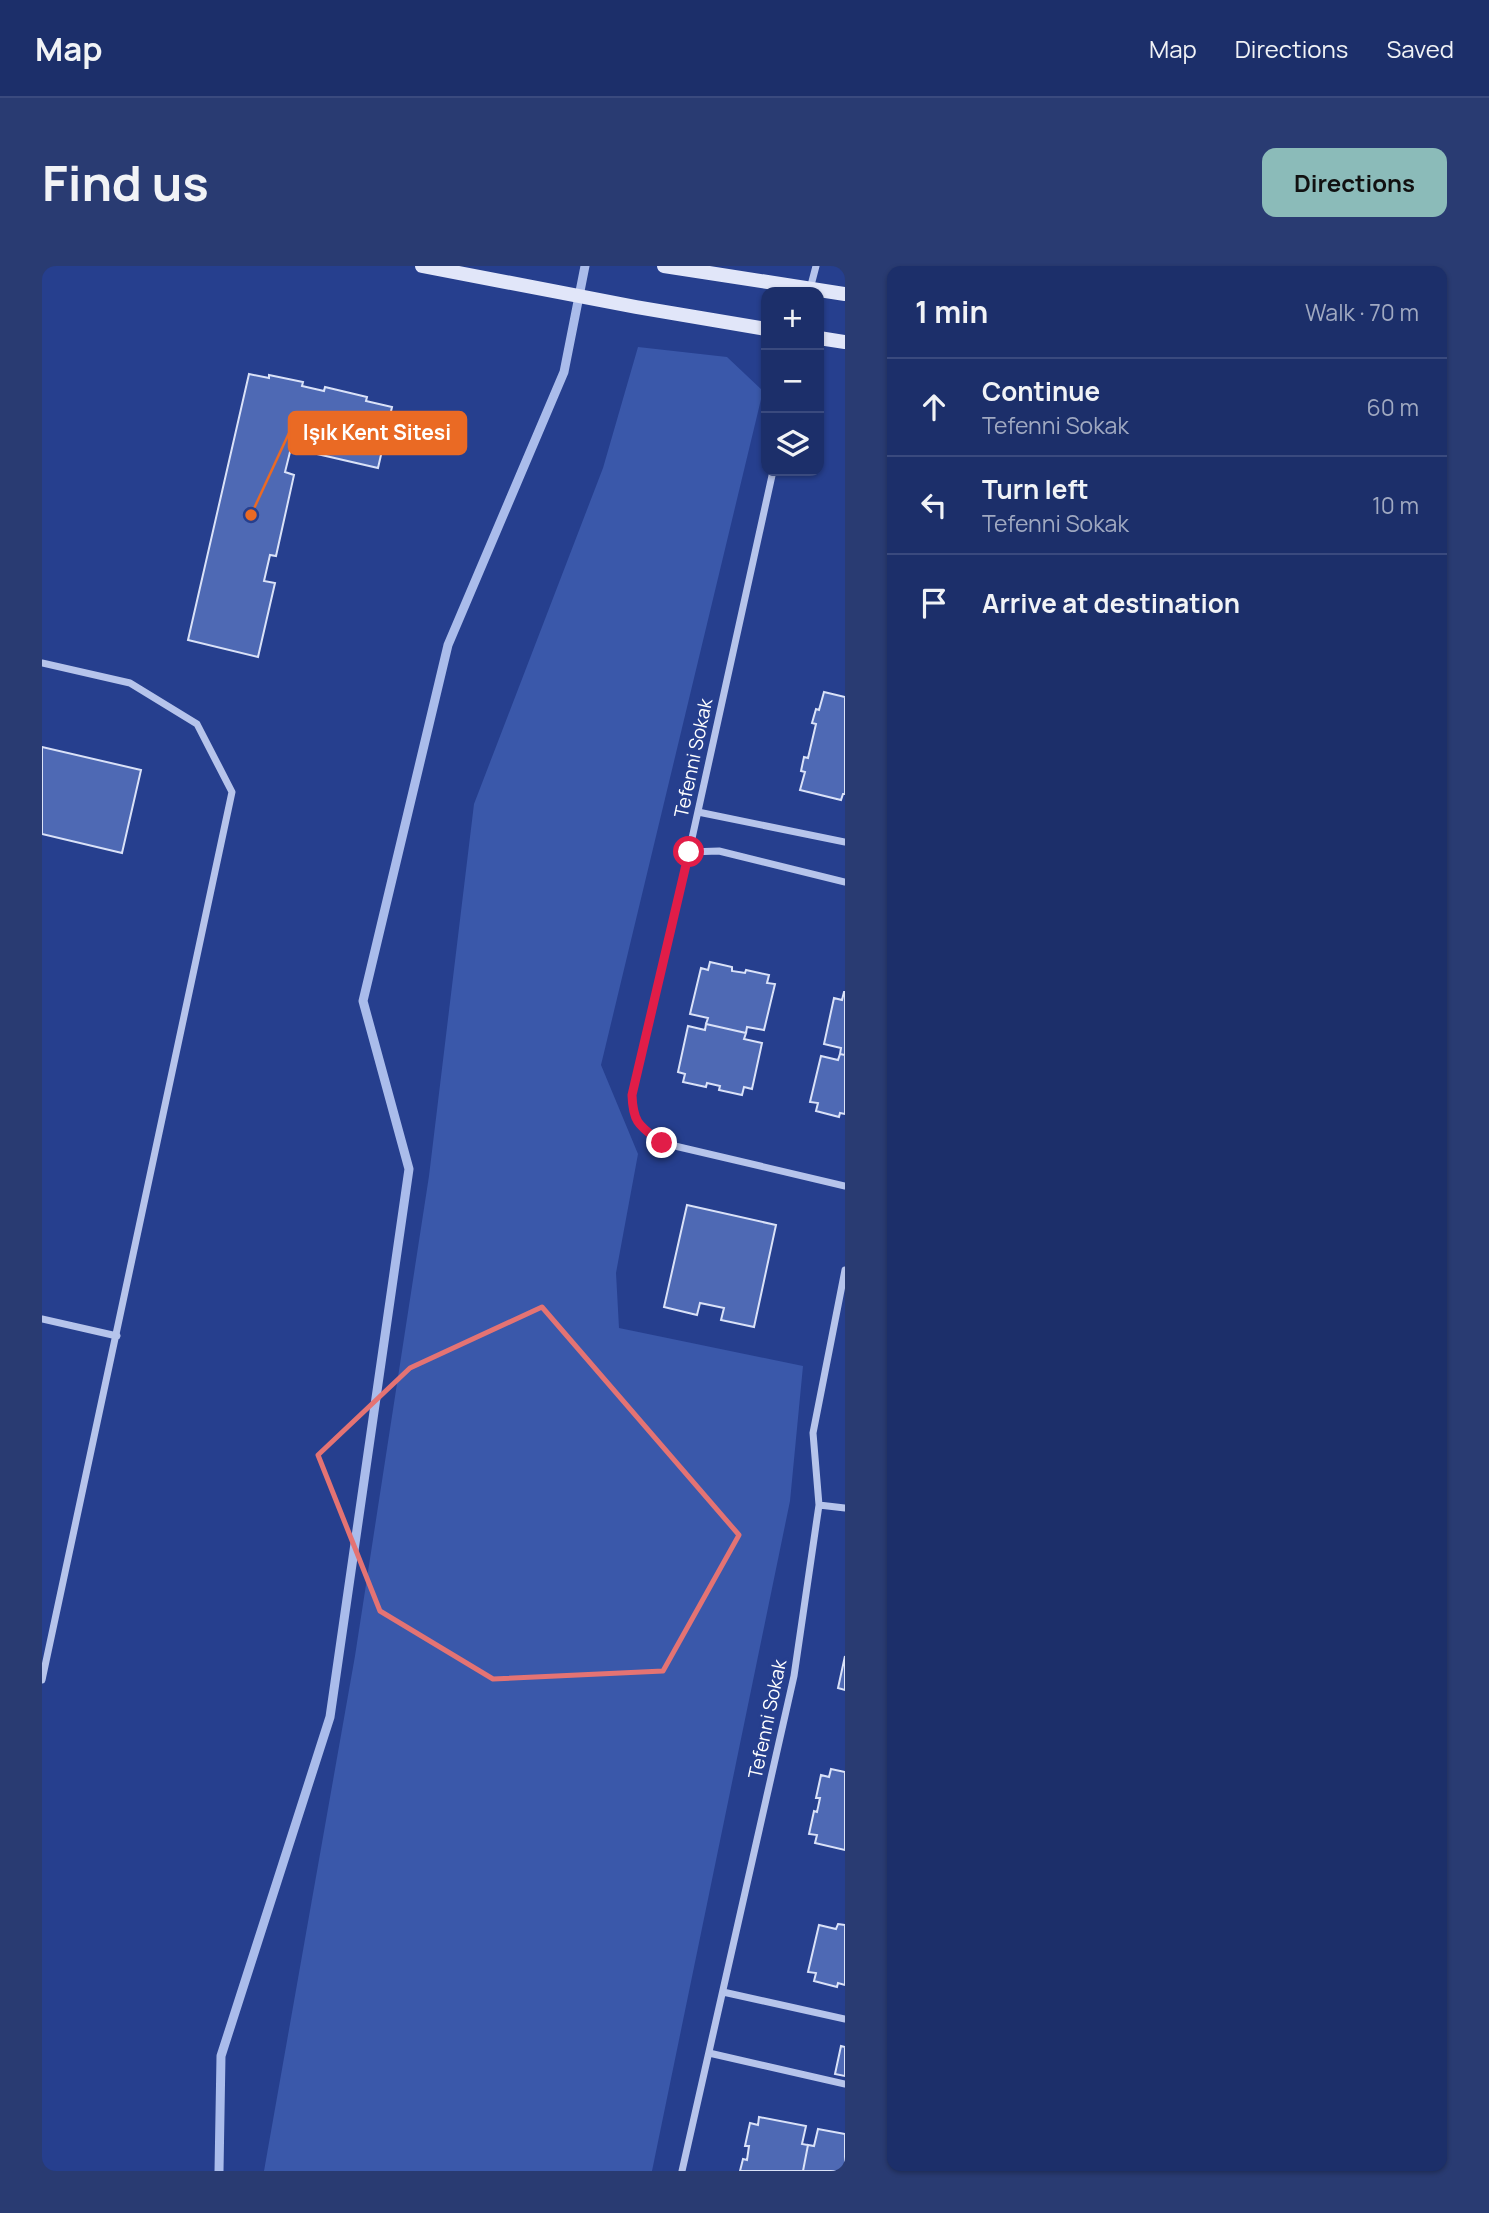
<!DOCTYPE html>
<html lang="en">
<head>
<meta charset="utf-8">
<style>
  body { margin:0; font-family:Manrope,sans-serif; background:#293b72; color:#f1f3f6 }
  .controls { position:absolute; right:21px; top:21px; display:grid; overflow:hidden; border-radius:14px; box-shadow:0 2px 5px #0004 }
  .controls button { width:63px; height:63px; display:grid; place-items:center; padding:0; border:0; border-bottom:2px solid #3a4a7e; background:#1c2f6a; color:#f1f3f6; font:35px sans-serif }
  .stop { position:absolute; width:21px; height:21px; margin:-16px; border:5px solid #e11d48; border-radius:50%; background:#fff }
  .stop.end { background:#e11d48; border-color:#fff; box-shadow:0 2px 7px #0008 }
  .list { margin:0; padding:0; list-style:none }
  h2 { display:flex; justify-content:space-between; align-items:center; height:91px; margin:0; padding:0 28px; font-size:30px }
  h2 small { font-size:23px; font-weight:400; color:#a0a9c1 }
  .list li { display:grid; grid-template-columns:46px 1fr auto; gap:21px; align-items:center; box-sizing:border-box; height:98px; padding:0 28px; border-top:2px solid #3a4a7e }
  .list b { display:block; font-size:26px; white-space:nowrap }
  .list p { margin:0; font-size:23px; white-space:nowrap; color:#a0a9c1 }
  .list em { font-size:23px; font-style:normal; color:#a0a9c1 }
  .icon { flex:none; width:38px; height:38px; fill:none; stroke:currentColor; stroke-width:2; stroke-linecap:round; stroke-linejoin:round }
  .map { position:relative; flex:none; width:803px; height:1905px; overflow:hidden; border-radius:14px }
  header { display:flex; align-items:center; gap:42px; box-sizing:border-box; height:98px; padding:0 35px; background:#1c2f6a; border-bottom:2px solid #3a4a7e }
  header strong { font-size:33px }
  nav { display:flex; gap:38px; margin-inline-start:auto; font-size:24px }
  .intro { display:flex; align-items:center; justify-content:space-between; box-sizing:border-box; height:168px; padding:0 42px }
  h1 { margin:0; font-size:49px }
  .button { padding:18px 32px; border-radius:14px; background:#8bbbb9; color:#111; font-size:24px; font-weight:700 }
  main { display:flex; gap:42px; padding:0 42px }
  aside { flex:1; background:#1c2f6a; border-radius:14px; box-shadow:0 2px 5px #0004 }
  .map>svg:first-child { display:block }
  .green { fill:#3a58aa }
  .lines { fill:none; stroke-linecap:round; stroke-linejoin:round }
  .stream { stroke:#aabceb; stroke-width:9 }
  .building { fill:#4e69b4; stroke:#dae2f8; stroke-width:2 }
  .street { stroke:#b6c4eb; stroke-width:7 }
  .secondary { stroke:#e1e6f9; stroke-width:14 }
  .route { stroke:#e11d48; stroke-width:9 }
  .marked { fill:none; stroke:#e47373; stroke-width:5; stroke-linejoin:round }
  .labels { text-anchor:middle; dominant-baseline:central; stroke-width:6; stroke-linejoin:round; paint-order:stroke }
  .street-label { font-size:19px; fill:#fff; stroke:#263f8e }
  .leader { fill:none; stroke:#ea6a24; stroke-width:2.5 }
  .callout-dot { fill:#ea6a24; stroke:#263f8e; stroke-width:2.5 }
  .callout { fill:#ea6a24; stroke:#ea6a24; stroke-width:2.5 }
  .callout-label { font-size:21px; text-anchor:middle; font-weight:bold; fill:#fff }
</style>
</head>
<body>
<header>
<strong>Map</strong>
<nav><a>Map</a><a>Directions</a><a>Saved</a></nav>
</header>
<div class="intro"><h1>Find us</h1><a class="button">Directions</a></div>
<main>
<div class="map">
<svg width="803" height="1905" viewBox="0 0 803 1905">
  <rect width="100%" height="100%" fill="#263f8e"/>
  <path class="green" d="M 596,81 L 685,91 L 721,125 L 559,799 L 596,888 L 574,1007 L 577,1062 L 761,1100 L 748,1235 L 610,1905 L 222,1905 L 313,1390 L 387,910 L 432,538 L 561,202 Z"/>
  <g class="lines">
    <path class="stream" d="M 177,1905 L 179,1790 L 288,1451 L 367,903 L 321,735 L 406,379 L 522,106 L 543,0"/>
  </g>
  <path class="building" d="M 207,108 L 227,112 L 227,109 L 261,116 L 260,120 L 282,125 L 283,121 L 325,131 L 324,135 L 350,141 L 336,202 L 249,182 L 243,206 L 252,209 L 234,290 L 228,289 L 222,315 L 233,317 L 216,391 L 146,374 Z
    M 782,426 L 803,431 L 803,528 L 801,528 L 799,534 L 758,524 L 763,506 L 759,505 L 762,491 L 766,492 L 774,458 L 770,457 L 774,443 L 777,444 Z
    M 0,481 L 99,504 L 80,587 L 0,568 Z
    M 668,696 L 690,701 L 690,705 L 703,707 L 704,704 L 727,709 L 725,717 L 733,718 L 722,764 L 705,761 L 704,767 L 664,758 L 666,752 L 648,748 L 659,702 L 666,704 Z
    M 802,726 L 803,726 L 803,789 L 798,788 L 799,782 L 782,778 L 792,732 L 800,734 Z
    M 664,758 L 704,767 L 702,773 L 720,777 L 710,823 L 702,821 L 700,829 L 677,824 L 678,820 L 665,817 L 664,821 L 641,816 L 643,808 L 636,806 L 646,760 L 663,764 Z
    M 798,788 L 803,789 L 803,848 L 798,847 L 797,851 L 774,845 L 776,837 L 768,836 L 779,790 L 796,794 Z
    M 645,939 L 734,959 L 712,1061 L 679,1054 L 682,1042 L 658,1037 L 655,1049 L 622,1041 Z
    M 803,1390 L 803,1424 L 796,1422 Z
    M 789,1503 L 803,1506 L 803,1584 L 773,1577 L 775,1569 L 767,1568 L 772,1545 L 775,1546 L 778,1532 L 774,1532 L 779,1509 L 787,1511 Z
    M 796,1658 L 803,1659 L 803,1719 L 796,1717 L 795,1721 L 772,1715 L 774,1707 L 766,1706 L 777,1659 L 794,1663 Z
    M 799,1780 L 803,1781 L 803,1810 L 793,1808 Z
    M 717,1851 L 764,1860 L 760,1878 L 766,1879 L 761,1905 L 698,1905 L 701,1893 L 705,1894 L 707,1880 L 703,1880 L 708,1857 L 716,1859 Z
    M 776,1863 L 803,1868 L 803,1905 L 761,1905 L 766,1879 L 772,1880 Z"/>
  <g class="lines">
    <path class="street" d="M 768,23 L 774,0
      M 731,205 L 647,586 L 590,829 C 591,858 598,860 620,877 L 803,920
      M 0,397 L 88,417 L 155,458 L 190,526 L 0,1414
      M 656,546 L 803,576
      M 647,586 L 677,585 L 803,616
      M 0,1053 L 75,1070
      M 777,1239 L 803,1242
      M 681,1726 L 803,1753
      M 667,1787 L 803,1818
      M 640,1905 L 752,1410 L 777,1239 L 771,1167 L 803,1004"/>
    <path class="secondary" d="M 380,0 L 594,41 L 724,63
      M 622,0 L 803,28
      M 777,72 L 803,76"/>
  </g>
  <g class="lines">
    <path class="route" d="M 620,877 C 598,860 591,858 590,829 L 647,586"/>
  </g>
  <path class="marked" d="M 500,1041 L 697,1269 L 621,1405 L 451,1413 L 338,1345 L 276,1189 L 368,1102 Z"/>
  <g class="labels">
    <g class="street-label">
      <text transform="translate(651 492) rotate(-78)">Tefenni Sokak</text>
      <text transform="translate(725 1453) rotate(-78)">Tefenni Sokak</text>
    </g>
  </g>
  <path class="leader" d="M209 249L247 167"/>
  <circle class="callout-dot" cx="209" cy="249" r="7"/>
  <rect class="callout" x="247" y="146" width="177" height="42" rx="7"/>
  <g class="callout-label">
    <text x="335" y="174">Işık Kent Sitesi</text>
  </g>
</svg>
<div class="controls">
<button>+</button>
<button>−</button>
<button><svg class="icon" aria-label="layers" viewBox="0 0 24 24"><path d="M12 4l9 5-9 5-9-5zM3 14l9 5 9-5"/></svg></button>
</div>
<div class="stop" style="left:647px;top:586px"></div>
<div class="stop end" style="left:620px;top:877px"></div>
</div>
<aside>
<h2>1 min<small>Walk · 70 m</small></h2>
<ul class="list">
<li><svg class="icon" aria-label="ahead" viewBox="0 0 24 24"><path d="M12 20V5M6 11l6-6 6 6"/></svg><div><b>Continue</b><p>Tefenni Sokak</p></div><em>60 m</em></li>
<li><svg class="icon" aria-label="left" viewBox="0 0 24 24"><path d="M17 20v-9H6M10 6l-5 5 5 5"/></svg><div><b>Turn left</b><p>Tefenni Sokak</p></div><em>10 m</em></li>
<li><svg class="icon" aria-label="arrive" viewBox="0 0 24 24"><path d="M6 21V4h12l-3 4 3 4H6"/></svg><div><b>Arrive at destination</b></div></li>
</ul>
</aside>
</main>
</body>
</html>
